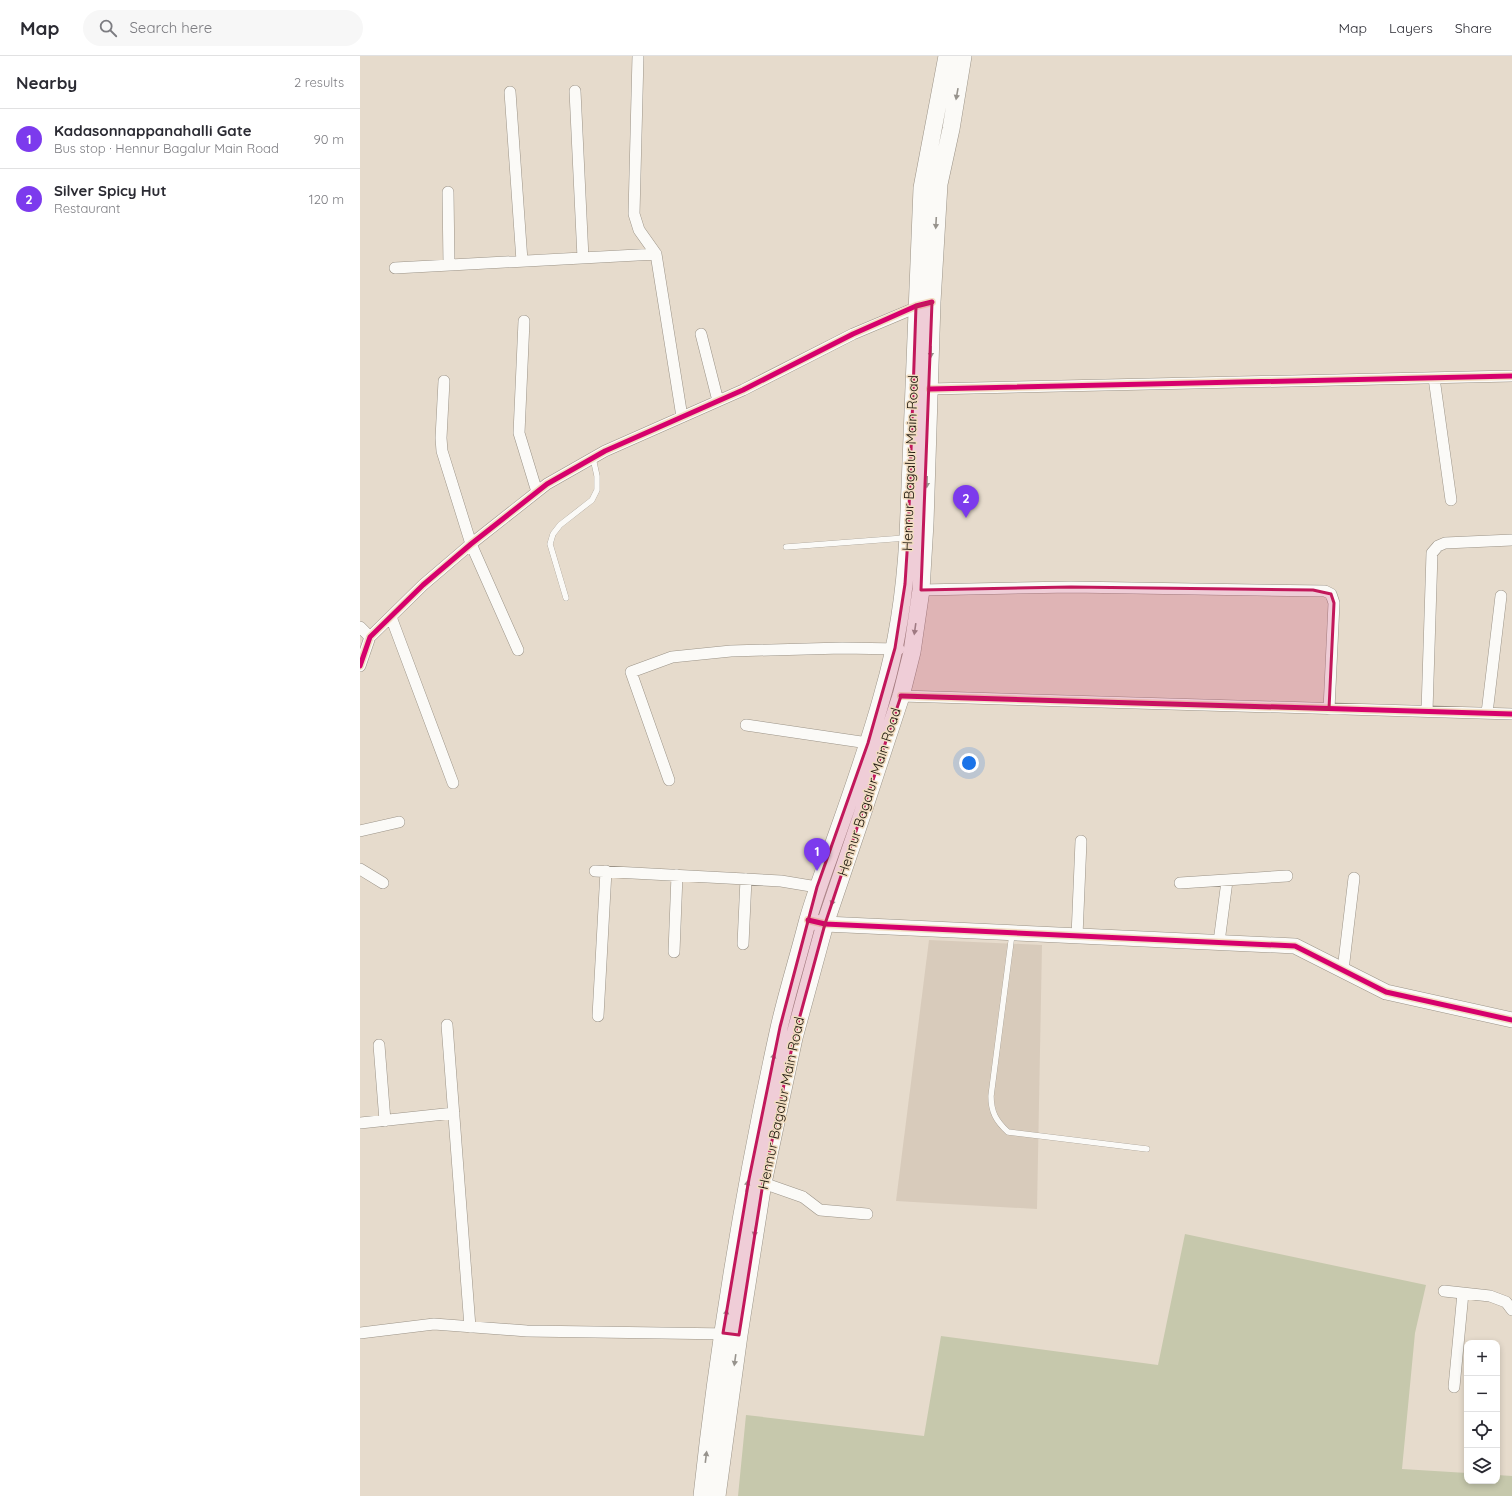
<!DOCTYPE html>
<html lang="en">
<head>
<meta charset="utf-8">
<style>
  body { margin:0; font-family:Quicksand,sans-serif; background:#f7f7f7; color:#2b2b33 }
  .controls { position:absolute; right:12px; bottom:12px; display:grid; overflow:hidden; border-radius:8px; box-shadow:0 2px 6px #0003 }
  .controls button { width:36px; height:36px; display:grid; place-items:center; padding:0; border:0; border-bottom:1px solid #e1e1e2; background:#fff; color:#2b2b33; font:20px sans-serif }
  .you { position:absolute; left:609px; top:707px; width:14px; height:14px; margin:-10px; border:3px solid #fff; border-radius:50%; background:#1a73e8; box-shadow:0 0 0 6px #1a73e833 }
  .badge { display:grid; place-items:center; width:26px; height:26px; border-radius:50%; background:#7c3aed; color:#fff; font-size:13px; font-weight:700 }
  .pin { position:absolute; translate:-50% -33px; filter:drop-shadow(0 1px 2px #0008) }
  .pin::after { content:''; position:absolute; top:21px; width:14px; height:12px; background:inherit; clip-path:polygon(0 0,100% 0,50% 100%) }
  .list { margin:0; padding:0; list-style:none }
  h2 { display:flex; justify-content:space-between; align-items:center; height:52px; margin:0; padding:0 16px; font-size:17px }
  h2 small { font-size:13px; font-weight:400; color:#7c7c81 }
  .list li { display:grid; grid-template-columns:26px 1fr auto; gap:12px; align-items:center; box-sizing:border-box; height:60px; padding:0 16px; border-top:1px solid #e1e1e2 }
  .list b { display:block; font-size:15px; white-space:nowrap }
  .list p { margin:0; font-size:13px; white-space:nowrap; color:#7c7c81 }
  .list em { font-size:13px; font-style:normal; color:#7c7c81 }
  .icon { flex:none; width:22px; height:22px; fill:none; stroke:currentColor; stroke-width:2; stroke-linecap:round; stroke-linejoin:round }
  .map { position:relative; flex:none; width:1152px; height:1440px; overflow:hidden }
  header { display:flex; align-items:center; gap:24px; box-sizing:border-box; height:56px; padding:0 20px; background:#fff; border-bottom:1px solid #e1e1e2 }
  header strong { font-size:19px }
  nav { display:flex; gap:22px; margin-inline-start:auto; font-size:14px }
  .search { width:280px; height:36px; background:#f7f7f7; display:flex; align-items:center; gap:10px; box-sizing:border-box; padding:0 14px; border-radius:22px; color:#7c7c81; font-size:15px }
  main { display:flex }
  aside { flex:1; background:#fff }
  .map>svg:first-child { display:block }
  .education { fill:#d8cbbb }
  .green { fill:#c6c8ac }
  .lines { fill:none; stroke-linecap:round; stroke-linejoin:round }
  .lane-casing { stroke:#9b9387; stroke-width:6 }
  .street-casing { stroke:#9b9387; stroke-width:12 }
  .secondary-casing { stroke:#9b9387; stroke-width:16 }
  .primary-casing { stroke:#9b9387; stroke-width:18 }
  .lane { stroke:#fbfaf7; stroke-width:5.5 }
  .street { stroke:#fbfaf7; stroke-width:11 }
  .secondary { stroke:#fbfaf7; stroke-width:15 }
  .primary { stroke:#fbfaf7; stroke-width:17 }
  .cycleway-casing { stroke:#f1ddc1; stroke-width:8 }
  .cycleway { stroke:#d6006c; stroke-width:5 }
  .oneway { fill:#97938d }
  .marked { fill:#c2185b; fill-opacity:0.2; stroke:#c2185b; stroke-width:3; stroke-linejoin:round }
  .labels { text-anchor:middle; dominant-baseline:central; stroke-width:3; stroke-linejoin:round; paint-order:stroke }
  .street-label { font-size:14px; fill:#1d160c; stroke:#f1ddc1 }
</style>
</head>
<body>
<header>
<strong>Map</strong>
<div class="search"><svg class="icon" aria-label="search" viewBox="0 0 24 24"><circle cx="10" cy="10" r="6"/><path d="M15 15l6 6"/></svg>Search here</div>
<nav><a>Map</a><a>Layers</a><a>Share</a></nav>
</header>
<main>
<aside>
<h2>Nearby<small>2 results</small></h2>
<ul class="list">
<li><span class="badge">1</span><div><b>Kadasonnappanahalli Gate</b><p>Bus stop · Hennur Bagalur Main Road</p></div><em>90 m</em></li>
<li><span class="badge">2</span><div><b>Silver Spicy Hut</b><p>Restaurant</p></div><em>120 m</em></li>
</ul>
</aside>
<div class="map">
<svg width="1152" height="1440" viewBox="0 0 1152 1440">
  <rect width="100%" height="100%" fill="#e6dbcc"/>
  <path class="education" d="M 569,884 L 682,889 L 677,1153 L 536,1145 Z"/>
  <path class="green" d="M 825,1178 L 1066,1229 L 1055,1277 L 1042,1413 L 1107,1417 L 1107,1425 L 1137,1425 L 1137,1419 L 1152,1420 L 1152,1440 L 378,1440 L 386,1359 L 564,1380 L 581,1280 L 798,1309 Z"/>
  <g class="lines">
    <g class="lane-casing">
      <path id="lane" d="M 426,491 L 545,482
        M 206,542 L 190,488 L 193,478 L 200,469 L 232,444 L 237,434 L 237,420 L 233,402
        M 652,878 L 631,1040 C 631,1056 636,1065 648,1076 L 787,1093"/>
    </g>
    <g class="street-casing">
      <path id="street" d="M 278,0 L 274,158 L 279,174 L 296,198
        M 215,35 L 223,202
        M 150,36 L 162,205
        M 88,136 L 89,209
        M 35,212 L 296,198 L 322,361
        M 164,265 L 159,377 L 177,436
        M 341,278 L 358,345
        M 1074,322 L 1091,444
        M 84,325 L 81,382 L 82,395 L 111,488 L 158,594
        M 570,333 L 1152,320
        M 561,534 L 711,531 L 965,535 L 971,538 L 974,547 L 969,653
        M 31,561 L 93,727
        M 0,571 L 10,581
        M 0,610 L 10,581 L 63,529 L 111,488 L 187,428 L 245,395 L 383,334 L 493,278 L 562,249
        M 541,640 L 1152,658
        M 1067,655 L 1072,497 L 1078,490 L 1085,487 L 1152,484
        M 1127,657 L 1141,540
        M 386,669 L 508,687
        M 309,724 L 271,616 L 312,601 L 371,595 L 482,592 L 539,593
        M 0,775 L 39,766
        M 0,813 L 23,827
        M 235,815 L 421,825 L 457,831
        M 820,827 L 927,820
        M 717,880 L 721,785
        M 859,886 L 867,825
        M 383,888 L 386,823
        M 314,896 L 317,819
        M 983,914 L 994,822
        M 238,960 L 246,815
        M 87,969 L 110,1271
        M 19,989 L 25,1065
        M 0,1067 L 94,1057
        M 403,1127 L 443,1141 L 460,1154 L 507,1158
        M 1084,1235 L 1130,1240 L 1146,1246 L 1152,1254
        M 0,1277 L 74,1268 L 167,1275 L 369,1278
        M 1094,1331 L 1103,1237"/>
    </g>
    <g class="secondary-casing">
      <path id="secondary" d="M 454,866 L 465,868 L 935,890 L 1026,936 L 1152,964"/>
    </g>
    <g class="primary-casing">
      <path id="primary" d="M 342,1440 C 359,1283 385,1126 419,972 C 427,937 438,902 447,867 C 453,845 461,823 469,801 C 488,747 508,693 523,637 C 538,586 545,534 548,481 L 562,132 L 587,0
        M 357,1440 L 379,1279 L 403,1127 L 434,982 L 465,868 L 500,765 L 541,640 L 552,596 L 561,534 L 565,467 L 572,246 L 579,128 L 591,73 L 603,0"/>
    </g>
    <use href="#lane" class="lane"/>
    <use href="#street" class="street"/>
    <use href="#secondary" class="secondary"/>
    <use href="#primary" class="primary"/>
    <g class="cycleway-casing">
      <path id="cycleway" d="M 570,333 L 1152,320
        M 0,610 L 10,581 L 63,529 L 111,488 L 187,428 L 245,395 L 383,334 L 493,278 L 556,250 L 572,246
        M 541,640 L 1152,658
        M 448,864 L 465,868 L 935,890 L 1026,936 L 1152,964"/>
    </g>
    <use href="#cycleway" class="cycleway"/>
  </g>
  <defs><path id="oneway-solid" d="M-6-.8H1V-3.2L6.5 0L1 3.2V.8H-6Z"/></defs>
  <g class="oneway">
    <use href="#oneway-solid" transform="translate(597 38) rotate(100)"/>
    <use href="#oneway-solid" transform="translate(576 167) rotate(93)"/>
    <use href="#oneway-solid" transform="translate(571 296) rotate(91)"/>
    <use href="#oneway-solid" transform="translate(567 426) rotate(92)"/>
    <use href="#oneway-solid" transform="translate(555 573) rotate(98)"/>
    <use href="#oneway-solid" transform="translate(473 844) rotate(109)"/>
    <use href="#oneway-solid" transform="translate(413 1003) rotate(-78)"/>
    <use href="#oneway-solid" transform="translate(387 1130) rotate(-81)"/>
    <use href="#oneway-solid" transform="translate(395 1175) rotate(99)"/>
    <use href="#oneway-solid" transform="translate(366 1259) rotate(-81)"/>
    <use href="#oneway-solid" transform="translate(375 1304) rotate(98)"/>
    <use href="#oneway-solid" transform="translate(346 1401) rotate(-83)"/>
  </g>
  <path class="marked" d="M 572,246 L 561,534 L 711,531 L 953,534 L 971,538 L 974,547 L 969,653 L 541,640 L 465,868 L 434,982 L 403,1127 L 379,1279 L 363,1277 L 389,1123 L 420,971 L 457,831 L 508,687 L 535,592 L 545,528 L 548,481 L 556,250 Z"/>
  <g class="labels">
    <g class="street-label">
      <text transform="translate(550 407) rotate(-88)">Hennur Bagalur Main Road</text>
      <text transform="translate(509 736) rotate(-72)">Hennur Bagalur Main Road</text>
      <text transform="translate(421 1047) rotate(-78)">Hennur Bagalur Main Road</text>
    </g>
  </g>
</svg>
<div class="controls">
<button>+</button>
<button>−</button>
<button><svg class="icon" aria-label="locate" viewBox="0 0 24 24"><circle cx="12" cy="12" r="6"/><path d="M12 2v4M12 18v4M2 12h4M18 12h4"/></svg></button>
<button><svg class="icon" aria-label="layers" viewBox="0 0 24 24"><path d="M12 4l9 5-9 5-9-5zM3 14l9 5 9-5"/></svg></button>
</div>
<div class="you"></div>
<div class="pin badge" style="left:457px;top:815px">1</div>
<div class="pin badge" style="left:606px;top:462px">2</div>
</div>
</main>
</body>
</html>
